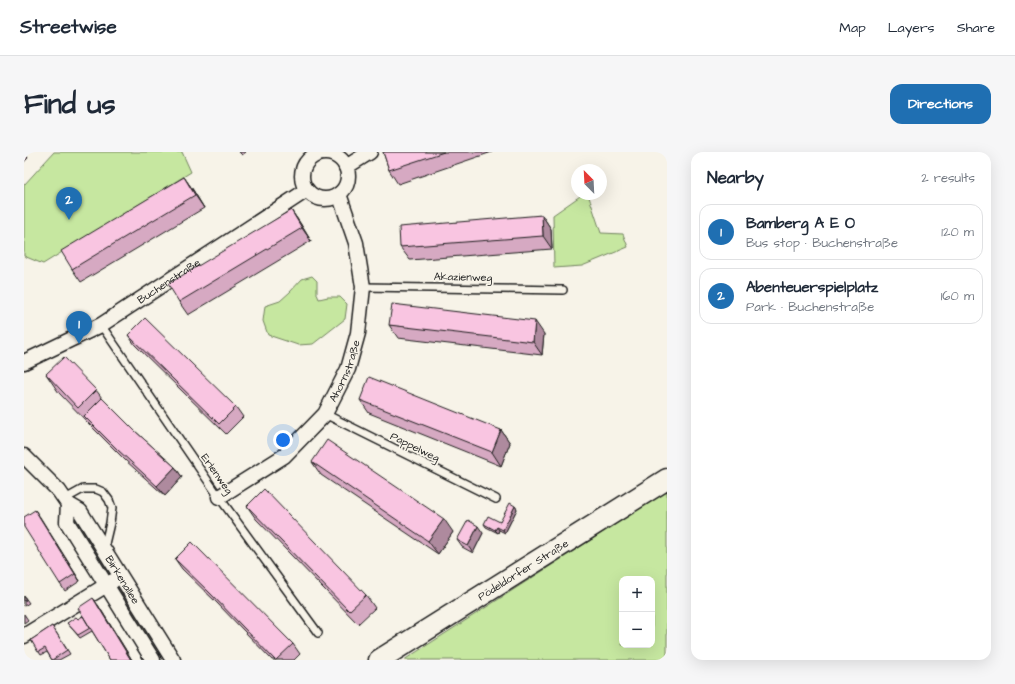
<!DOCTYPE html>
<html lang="en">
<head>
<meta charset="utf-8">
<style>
  body { margin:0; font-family:"Architects Daughter",sans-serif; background:#f6f6f7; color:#1f2937 }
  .controls { position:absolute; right:12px; bottom:12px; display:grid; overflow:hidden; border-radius:8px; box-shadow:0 4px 16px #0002 }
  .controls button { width:36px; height:36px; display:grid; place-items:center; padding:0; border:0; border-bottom:1px solid #e0e1e3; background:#fff; color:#1f2937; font:20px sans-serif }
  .compass { position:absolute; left:547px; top:12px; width:36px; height:36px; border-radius:50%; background:#fff; box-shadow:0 4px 16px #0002; rotate:336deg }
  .you { position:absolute; left:259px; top:288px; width:14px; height:14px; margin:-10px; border:3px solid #fff; border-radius:50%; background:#1a73e8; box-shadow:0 0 0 6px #1a73e833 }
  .badge { display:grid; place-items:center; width:26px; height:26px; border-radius:50%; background:#1f6fb2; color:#fff; font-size:13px; font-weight:700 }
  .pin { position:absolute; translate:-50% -33px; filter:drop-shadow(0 1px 2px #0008) }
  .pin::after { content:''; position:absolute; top:21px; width:14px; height:12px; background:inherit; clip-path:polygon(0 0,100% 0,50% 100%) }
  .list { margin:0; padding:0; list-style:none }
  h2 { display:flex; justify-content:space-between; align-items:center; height:52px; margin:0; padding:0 16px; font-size:17px }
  h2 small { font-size:13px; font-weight:400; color:#747a83 }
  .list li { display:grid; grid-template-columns:26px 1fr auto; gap:12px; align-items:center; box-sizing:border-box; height:56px; margin:0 8px 8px; padding:0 8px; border:1px solid #e0e1e3; border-radius:12px }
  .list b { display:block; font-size:15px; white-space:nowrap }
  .list p { margin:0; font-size:13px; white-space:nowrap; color:#747a83 }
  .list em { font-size:13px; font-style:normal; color:#747a83 }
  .map { position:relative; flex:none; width:643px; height:508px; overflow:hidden; border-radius:12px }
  header { display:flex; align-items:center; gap:24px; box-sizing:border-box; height:56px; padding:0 20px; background:#fff; border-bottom:1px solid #e0e1e3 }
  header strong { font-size:19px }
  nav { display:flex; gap:22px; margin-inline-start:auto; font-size:14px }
  .intro { display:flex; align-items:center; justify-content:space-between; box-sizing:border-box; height:96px; padding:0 24px }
  h1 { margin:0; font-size:28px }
  .button { padding:10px 18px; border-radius:12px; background:#1f6fb2; color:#fff; font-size:14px; font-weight:700 }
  main { display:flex; gap:24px; padding:0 24px }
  aside { flex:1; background:#fff; border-radius:12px; box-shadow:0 4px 16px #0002 }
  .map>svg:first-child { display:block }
  .green { fill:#c6e7a0; stroke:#71825e; fill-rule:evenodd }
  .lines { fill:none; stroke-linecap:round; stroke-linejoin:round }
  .lane-casing { stroke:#1c1c1c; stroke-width:10 }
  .street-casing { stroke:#1c1c1c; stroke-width:17 }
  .secondary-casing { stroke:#1c1c1c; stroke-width:23 }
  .lane { stroke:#f7f3e8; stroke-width:7 }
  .street { stroke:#f7f3e8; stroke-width:14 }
  .secondary { stroke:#f7f3e8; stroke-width:20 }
  .wall { fill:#d6a9c2; stroke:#1c1c1c }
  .shaded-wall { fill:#ae8a9e; stroke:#1c1c1c }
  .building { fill:#f9c5e1; stroke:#1c1c1c }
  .labels { text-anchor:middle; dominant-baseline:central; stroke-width:3.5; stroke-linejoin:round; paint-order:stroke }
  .street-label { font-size:11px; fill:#1c1c1c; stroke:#f7f3e8 }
</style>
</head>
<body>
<header>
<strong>Streetwise</strong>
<nav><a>Map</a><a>Layers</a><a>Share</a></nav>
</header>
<div class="intro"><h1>Find us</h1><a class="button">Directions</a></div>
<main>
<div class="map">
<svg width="643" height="508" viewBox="0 0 643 508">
  <rect width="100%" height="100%" fill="#f7f3e8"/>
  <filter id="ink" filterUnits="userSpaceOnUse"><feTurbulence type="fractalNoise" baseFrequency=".025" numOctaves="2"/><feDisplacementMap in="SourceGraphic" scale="8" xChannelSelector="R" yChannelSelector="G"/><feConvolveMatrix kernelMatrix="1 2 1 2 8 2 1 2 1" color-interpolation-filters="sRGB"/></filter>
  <g filter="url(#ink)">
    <path class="green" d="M 30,0 L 158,0 L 167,20 L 19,112 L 0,104 L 0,33 Z
      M 559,42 L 564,42 L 577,81 L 599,82 L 604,95 L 558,114 L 530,116 L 529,63 Z
      M 288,124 L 293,129 L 293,142 L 295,147 L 304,145 L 316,145 L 323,152 L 321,167 L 289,192 L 274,193 L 244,183 L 239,169 L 241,154 L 256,149 L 266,140 L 278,127 Z
      M 643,339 L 643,508 L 380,508 ZM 598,427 L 628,427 L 628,493 L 598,493 Z"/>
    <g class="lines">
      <g class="lane-casing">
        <path id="lane" d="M 287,0 L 290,4
          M 339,135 L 539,138
          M 77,173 L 195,345 L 294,481
          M 301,262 L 472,347
          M 41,347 L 59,337 L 72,337 L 79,340 L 85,348 L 88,356 L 86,371 L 80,396"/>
      </g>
      <g class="street-casing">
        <g id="street">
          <circle cx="301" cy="24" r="23"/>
          <path d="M 322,15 L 346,0"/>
          <path id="s1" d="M 0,210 L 77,173 L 283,38"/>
          <path id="s2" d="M 0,304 L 35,339 L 44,352 L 56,359 L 149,508"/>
          <path id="s3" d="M 195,345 L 260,304 L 301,262 L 324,217 L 334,181 L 339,135 L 332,91 L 315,42"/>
          <path d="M 44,352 L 43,370 L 129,508"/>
          <path d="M 0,484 L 89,429"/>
        </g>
      </g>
      <g class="secondary-casing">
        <g id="secondary">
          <path id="s4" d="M 355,508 L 643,327"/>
        </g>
      </g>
      <use href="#lane" class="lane"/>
      <use href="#street" class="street"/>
      <use href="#secondary" class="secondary"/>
    </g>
    <path class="wall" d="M 215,0 L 222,0 L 218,3 Z
      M 359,0 L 468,0 L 374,32 L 365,18 Z
      M 160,25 L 169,38 L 180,56 L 57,130 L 48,117 Z
      M 267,58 L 276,71 L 287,89 L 164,163 L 155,150 Z
      M 518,63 L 527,77 L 528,97 L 386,108 L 376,95 Z
      M 365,173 L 520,182 L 518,203 L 374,186 Z
      M 104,183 L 212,255 L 219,265 L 202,282 L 111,193 Z
      M 22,222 L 72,238 L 78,246 L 111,279 L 151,315 L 158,325 L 141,344 L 101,308 L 67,274 L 35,241 Z
      M 336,248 L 477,278 L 486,291 L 477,314 L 345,261 Z
      M 288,310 L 429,380 L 414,402 L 297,323 Z
      M 223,354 L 342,443 L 351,456 L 334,472 L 232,367 Z
      M 491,354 L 493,357 L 481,381 L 475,378 L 474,381 L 462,375 L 460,372 L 476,370 Z
      M 11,358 L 56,429 L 41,439 L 36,432 Z
      M 459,381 L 449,401 L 438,395 L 433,388 Z
      M 151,407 L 269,492 L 276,502 L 270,508 L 248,508 L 193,451 L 158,417 Z
      M 0,444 L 5,451 L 0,454 Z
      M 74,453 L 108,508 L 86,508 L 68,479 L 56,486 L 43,471 L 54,467 Z
      M 0,462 L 4,468 L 0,471 Z
      M 28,474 L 46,502 L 35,508 L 28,508 L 23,500 L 17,503 L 7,488 Z"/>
    <path class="shaded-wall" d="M 0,0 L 4,6 L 0,10 Z
      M 160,25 L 169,38 L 180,56 L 171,43 Z
      M 267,58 L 276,71 L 287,89 L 278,76 Z
      M 518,63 L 527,77 L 528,97 L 519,84 Z
      M 511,169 L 520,182 L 518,203 L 509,190 Z
      M 477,278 L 486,291 L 477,314 L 468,300 Z
      M 151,315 L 158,325 L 141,344 L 133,334 Z
      M 491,354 L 493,357 L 481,381 L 479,378 Z
      M 11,358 L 16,365 L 56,429 L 51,422 Z
      M 420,367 L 429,380 L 414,402 L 404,389 Z
      M 454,374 L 459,381 L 449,401 L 444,394 Z
      M 473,375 L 475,378 L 474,381 L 471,378 Z
      M 69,446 L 74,453 L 108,508 L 107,508 Z"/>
    <path class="building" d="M 359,0 L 420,0 L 365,18 Z
      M 160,25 L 171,43 L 48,117 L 37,99 Z
      M 267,58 L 278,76 L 155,150 L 144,132 Z
      M 518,63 L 519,84 L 376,95 L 375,75 Z
      M 368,152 L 511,169 L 509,190 L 365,173 Z
      M 121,166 L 212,255 L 195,272 L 104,183 Z
      M 40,205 L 72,238 L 54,256 L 22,222 Z
      M 345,225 L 477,278 L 468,300 L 336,248 Z
      M 78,246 L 111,279 L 151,315 L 133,334 L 94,298 L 60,264 Z
      M 303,288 L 420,367 L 404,389 L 288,310 Z
      M 240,337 L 342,443 L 325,459 L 223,354 Z
      M 486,351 L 491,354 L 479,378 L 473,375 L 471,378 L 460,372 L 464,364 L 476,370 Z
      M 11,358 L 51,422 L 36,432 L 0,375 L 0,365 Z
      M 444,368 L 454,374 L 444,394 L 433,388 Z
      M 168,390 L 269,492 L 252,508 L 251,508 L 186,441 L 151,407 Z
      M 0,444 L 2,448 L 0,449 Z
      M 69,446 L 107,508 L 86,508 L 54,456 Z
      M 59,464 L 66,476 L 54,483 L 43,471 L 52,465 L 54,467 Z
      M 28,474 L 43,498 L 28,508 L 21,496 L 14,500 L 7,488 Z"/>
  </g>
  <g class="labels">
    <g class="street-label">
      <text transform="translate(439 125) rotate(1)">Akazienweg</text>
      <text stroke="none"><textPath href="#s1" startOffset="166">Buchenstraße</textPath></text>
      <text stroke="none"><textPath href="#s3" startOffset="183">Ahornstraße</textPath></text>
      <text transform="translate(391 295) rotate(26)">Pappelweg</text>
      <text transform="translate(193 322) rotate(55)">Erlenweg</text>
      <text stroke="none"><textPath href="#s4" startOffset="170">Pödeldorfer Straße</textPath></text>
      <text stroke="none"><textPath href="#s2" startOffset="160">Birkenallee</textPath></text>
    </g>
  </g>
</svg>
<div class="controls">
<button>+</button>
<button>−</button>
</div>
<svg class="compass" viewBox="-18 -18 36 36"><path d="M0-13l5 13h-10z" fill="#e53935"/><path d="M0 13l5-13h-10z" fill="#747a83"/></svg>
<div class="you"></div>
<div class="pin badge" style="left:55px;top:192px">1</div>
<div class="pin badge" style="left:45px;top:68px">2</div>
</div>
<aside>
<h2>Nearby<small>2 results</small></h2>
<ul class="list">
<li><span class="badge">1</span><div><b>Bamberg A E O</b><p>Bus stop · Buchenstraße</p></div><em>120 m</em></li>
<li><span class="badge">2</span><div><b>Abenteuerspielplatz</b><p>Park · Buchenstraße</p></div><em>160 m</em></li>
</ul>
</aside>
</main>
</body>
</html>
